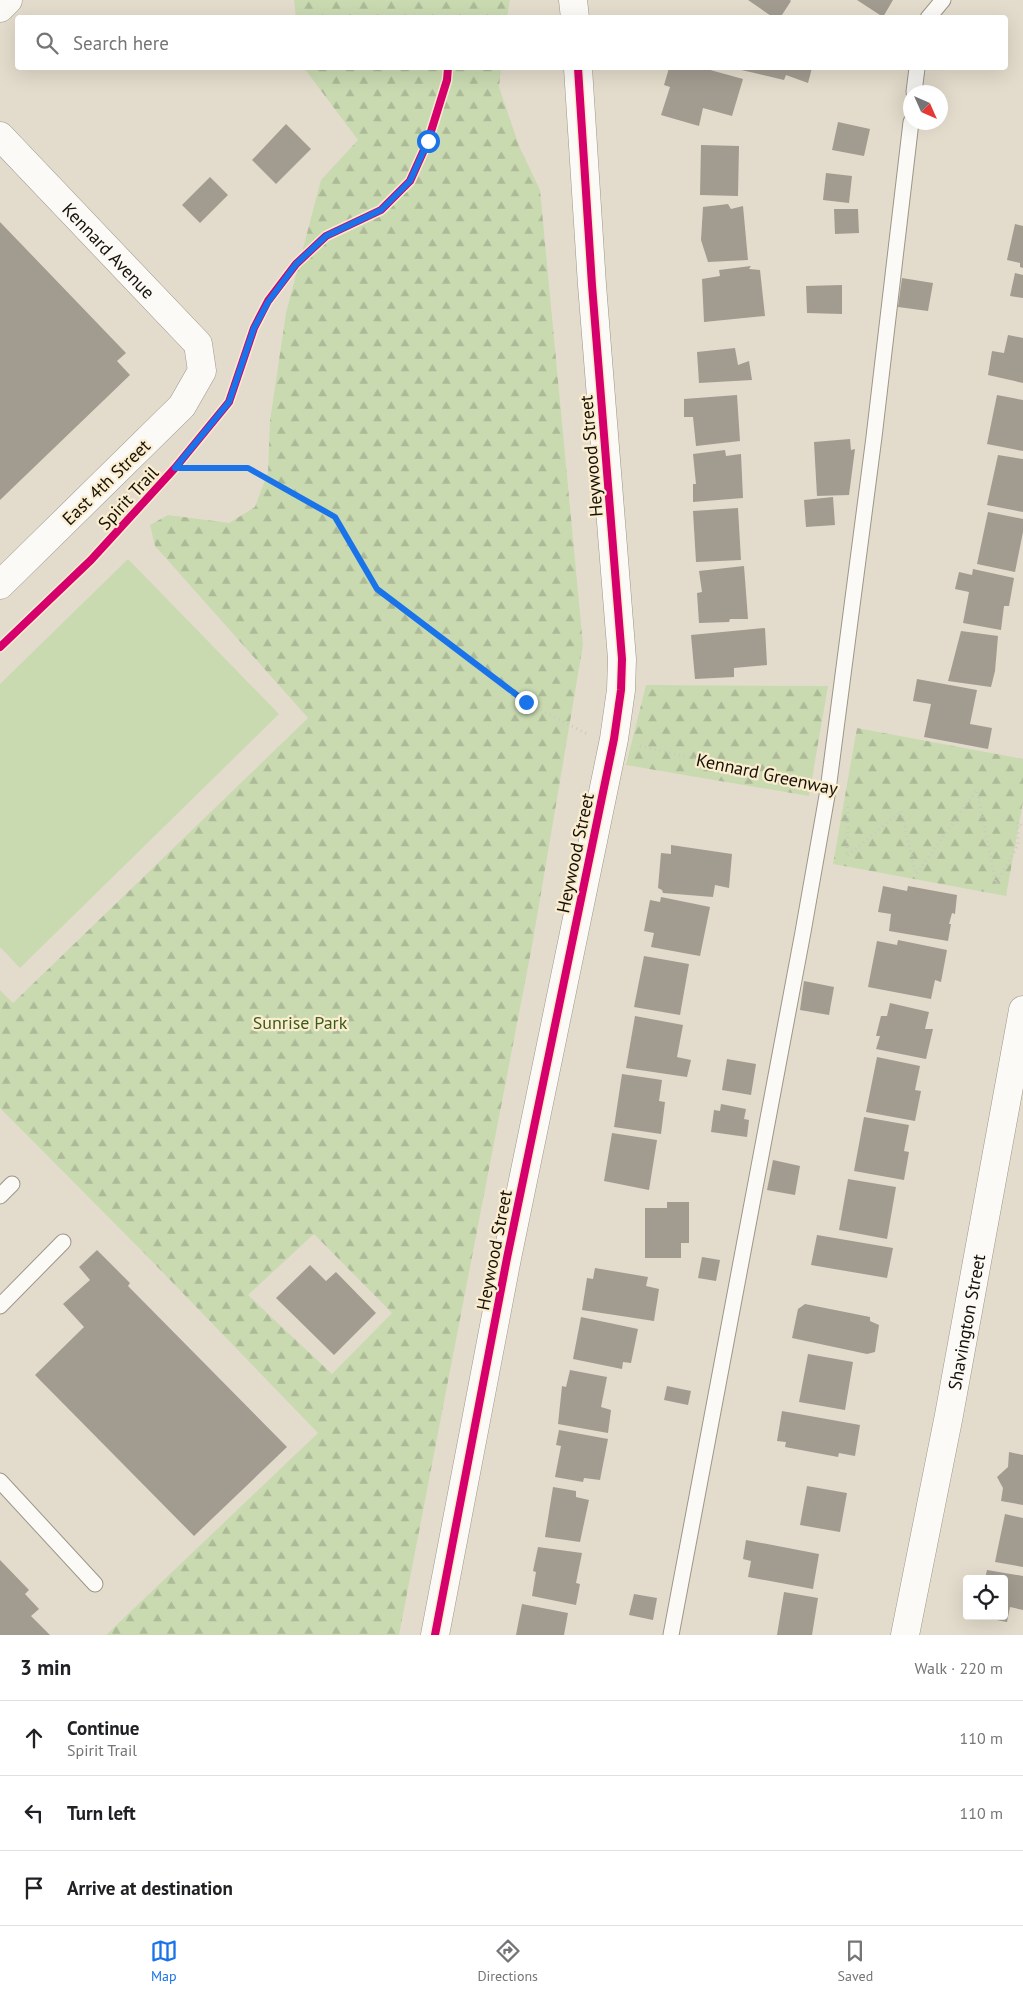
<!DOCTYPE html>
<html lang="en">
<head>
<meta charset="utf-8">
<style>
  body { margin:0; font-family:"PT Sans",sans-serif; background:#f2f2f2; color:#202124 }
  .controls { position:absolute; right:15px; bottom:15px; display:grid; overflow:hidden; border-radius:5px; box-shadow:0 5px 20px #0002 }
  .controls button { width:45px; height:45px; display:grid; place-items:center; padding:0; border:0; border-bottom:1px solid #e0e0e0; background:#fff; color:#202124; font:25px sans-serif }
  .compass { position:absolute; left:903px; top:85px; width:45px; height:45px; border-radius:50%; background:#fff; box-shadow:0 5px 20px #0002; rotate:135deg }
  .stop { position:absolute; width:15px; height:15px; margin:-11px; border:4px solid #1a73e8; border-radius:50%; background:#fff }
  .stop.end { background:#1a73e8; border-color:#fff; box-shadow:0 1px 5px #0008 }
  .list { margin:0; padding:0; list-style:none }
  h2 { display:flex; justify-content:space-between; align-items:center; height:65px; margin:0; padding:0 20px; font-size:21px }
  h2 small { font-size:16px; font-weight:400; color:#757577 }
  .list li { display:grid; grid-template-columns:32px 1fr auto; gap:15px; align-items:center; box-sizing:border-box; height:75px; padding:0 20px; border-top:1px solid #e0e0e0 }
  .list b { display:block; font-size:19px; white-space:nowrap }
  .list p { margin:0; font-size:16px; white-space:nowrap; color:#757577 }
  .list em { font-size:16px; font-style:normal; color:#757577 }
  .icon { flex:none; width:28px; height:28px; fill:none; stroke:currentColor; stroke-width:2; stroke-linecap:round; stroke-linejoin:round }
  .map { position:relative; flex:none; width:1023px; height:1635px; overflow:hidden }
  .search { position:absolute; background:#fff; box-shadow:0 5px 20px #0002; left:15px; right:15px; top:15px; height:55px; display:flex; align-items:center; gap:12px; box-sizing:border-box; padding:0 18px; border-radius:5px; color:#757577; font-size:19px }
  .sheet { height:290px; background:#fff }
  nav { display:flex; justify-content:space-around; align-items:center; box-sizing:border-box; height:70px; border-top:1px solid #e0e0e0; background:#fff; font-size:14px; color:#757577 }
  nav a { display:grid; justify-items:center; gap:2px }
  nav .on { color:#1a73e8 }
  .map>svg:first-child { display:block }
  .forest { fill:url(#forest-firs); fill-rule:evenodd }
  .pitch { fill:#c9dab1 }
  .building { fill:#a29b90 }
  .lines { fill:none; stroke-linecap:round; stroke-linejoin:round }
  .service-casing { stroke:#9c9689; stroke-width:17 }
  .minor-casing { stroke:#9c9689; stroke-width:29 }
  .tertiary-casing { stroke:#9c9689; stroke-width:29 }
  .path { stroke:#cac8c4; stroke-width:3; stroke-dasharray:1 4; stroke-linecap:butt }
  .service { stroke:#fbfaf7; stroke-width:15 }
  .minor { stroke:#fbfaf7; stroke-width:28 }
  .tertiary { stroke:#fbfaf7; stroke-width:28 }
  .cycleway-casing { stroke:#fbedcf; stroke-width:11 }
  .cycleway { stroke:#d6006c; stroke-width:8 }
  .route { stroke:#1a73e8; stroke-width:6 }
  .labels { text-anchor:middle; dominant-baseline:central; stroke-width:4.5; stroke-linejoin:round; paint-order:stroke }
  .street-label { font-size:18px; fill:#171208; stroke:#fbedcf }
  .park-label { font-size:18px; fill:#3a5c1a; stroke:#fbedcf }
</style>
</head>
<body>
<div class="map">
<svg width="1023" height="1635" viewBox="0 0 1023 1635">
  <defs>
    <pattern id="forest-firs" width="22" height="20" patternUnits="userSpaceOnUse" patternTransform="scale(1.25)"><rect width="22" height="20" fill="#c9dab1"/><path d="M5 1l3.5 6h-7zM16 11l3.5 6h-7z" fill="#acba97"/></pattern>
  </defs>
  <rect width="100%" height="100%" fill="#e3dccc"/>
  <path class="forest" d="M 294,0 L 510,0 L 507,17 L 296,18 Z
    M 304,68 L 501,68 L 499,87 L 519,146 L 540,190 L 583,645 L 532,946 L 399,1635 L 106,1635 L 318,1433 L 144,1253 L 0,1108 L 0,990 L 13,1003 L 308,718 L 155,546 L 150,525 L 168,515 L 229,523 L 255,507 L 268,472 L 270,421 L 286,313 L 321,180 L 358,140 ZM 314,1234 L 392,1313 L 332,1374 L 248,1295 Z
    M 646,685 L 828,686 L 809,796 L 626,765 Z
    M 857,728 L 1023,759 L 1023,802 L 1006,896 L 833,864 Z"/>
  <path class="pitch" d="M 128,559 L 279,714 L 20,968 L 0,947 L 0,684 Z"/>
  <path class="building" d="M 748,0 L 790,0 L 791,1 L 780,18 L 774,18 Z
    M 857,0 L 893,0 L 883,17 Z
    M 669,68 L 703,68 L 743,79 L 732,116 L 703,108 L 699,126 L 661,115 L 670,87 L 664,85 Z
    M 733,68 L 812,68 L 808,83 L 786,75 L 784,80 Z
    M 838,122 L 870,129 L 864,156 L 832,150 Z
    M 286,124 L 311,149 L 276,184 L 252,160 Z
    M 701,145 L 739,146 L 738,196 L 700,195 Z
    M 826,173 L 852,176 L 849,203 L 823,200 Z
    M 210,177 L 228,195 L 200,223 L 182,205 Z
    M 728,204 L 731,209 L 743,206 L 748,260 L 708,262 L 701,240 L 703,207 Z
    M 834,209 L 858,209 L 859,233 L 835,234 Z
    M 0,222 L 126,353 L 117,361 L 130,375 L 0,500 Z
    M 1015,224 L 1023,226 L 1023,268 L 1020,267 L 1020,263 L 1007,260 Z
    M 751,266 L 749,269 L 760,270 L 765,316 L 704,322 L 702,279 L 720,276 L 719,270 Z
    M 1015,273 L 1023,275 L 1023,298 L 1010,296 Z
    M 902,278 L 933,283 L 928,311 L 898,307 Z
    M 842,285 L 842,314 L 807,313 L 806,286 Z
    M 1008,335 L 1023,338 L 1023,383 L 988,375 L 992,351 L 1004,353 Z
    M 735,348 L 738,365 L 749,361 L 752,380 L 699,383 L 697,352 Z
    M 737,395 L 740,441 L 696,446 L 693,417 L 684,417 L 684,399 Z
    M 997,395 L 1023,400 L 1023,451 L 987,444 Z
    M 850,439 L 851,450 L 855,449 L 849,495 L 817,496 L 814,442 Z
    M 725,450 L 726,456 L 741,454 L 743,498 L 693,502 L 693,484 L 696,484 L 693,454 Z
    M 998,455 L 1023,459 L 1023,512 L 987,505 Z
    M 833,497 L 835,525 L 806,527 L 804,500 Z
    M 738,508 L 741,560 L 696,562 L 693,511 Z
    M 988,512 L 1023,519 L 1023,532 L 1015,572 L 977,564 Z
    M 744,566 L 748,619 L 730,619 L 729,622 L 699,623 L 697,593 L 702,592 L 699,571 Z
    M 973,569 L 1014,578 L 1009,606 L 1004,606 L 1001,630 L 963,623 L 969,592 L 955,589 L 959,572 L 972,575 Z
    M 765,628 L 767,665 L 734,668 L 734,677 L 695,679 L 691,635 Z
    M 961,631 L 998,636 L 995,671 L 991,687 L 948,681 Z
    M 917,679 L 977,690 L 970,724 L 992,728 L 988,749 L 924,737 L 931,704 L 913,701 Z
    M 671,845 L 732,854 L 729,888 L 715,885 L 713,897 L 663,893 L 662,890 L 658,888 L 661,853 L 671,854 Z
    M 883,886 L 907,891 L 908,886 L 957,895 L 955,914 L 952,913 L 949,924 L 951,924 L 948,941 L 889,931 L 891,914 L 878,912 Z
    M 661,897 L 710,907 L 700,956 L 651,947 L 654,933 L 644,931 L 650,900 L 660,902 Z
    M 898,940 L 947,950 L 941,982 L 935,980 L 931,999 L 868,987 L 877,941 L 897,945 Z
    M 644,956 L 689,964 L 680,1015 L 634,1007 Z
    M 804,981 L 834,987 L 829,1015 L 800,1010 Z
    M 890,1003 L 929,1012 L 925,1029 L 933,1029 L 926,1059 L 876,1049 L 880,1036 L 876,1036 L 881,1016 L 887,1016 Z
    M 635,1016 L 683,1025 L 677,1057 L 691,1060 L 687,1077 L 626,1068 Z
    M 877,1057 L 920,1066 L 915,1090 L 921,1091 L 915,1121 L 866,1112 Z
    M 727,1059 L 756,1064 L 751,1095 L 722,1090 Z
    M 622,1074 L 662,1080 L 659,1101 L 665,1102 L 661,1134 L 614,1127 Z
    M 721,1104 L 746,1109 L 744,1119 L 749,1120 L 747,1137 L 711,1132 L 714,1110 L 720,1111 Z
    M 864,1117 L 909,1125 L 904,1151 L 909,1152 L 904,1180 L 854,1171 Z
    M 612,1133 L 657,1140 L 649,1190 L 604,1181 Z
    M 773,1160 L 800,1166 L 795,1195 L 767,1190 Z
    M 848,1179 L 896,1187 L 887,1239 L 839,1230 Z
    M 667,1202 L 689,1202 L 689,1243 L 681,1243 L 681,1258 L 645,1258 L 645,1208 L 667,1208 Z
    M 817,1235 L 893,1248 L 887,1278 L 811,1265 Z
    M 97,1250 L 130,1283 L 128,1286 L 287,1447 L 194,1536 L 35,1375 L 84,1327 L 63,1304 L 90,1280 L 79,1267 Z
    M 702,1257 L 720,1260 L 716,1281 L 698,1278 Z
    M 310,1265 L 326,1281 L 336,1272 L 376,1313 L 334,1355 L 276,1298 Z
    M 595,1268 L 648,1277 L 646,1286 L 659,1289 L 654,1321 L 582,1310 L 587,1278 L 593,1279 Z
    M 805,1304 L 870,1317 L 870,1321 L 879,1325 L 875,1352 L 867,1354 L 792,1338 L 798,1309 Z
    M 581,1317 L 638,1329 L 631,1363 L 623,1362 L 622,1369 L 573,1359 Z
    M 808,1354 L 853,1362 L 845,1410 L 799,1402 Z
    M 570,1370 L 607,1377 L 601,1407 L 611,1410 L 608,1433 L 558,1424 L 562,1386 L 566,1387 Z
    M 667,1386 L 691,1391 L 688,1405 L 664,1400 Z
    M 782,1411 L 860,1425 L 855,1456 L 839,1453 L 838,1457 L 785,1447 L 786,1442 L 777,1441 Z
    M 559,1430 L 608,1439 L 600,1480 L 584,1478 L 583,1482 L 555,1477 L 561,1446 L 556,1445 Z
    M 1009,1452 L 1023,1455 L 1023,1505 L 1001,1501 L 1003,1488 L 997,1477 L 1008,1467 Z
    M 807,1486 L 847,1493 L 840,1532 L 800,1525 Z
    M 553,1487 L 576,1491 L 576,1497 L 589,1500 L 580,1542 L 545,1537 Z
    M 1005,1514 L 1023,1518 L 1023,1567 L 995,1562 Z
    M 746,1540 L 819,1554 L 813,1589 L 748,1577 L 751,1561 L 743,1559 Z
    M 538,1547 L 582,1553 L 576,1583 L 580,1584 L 576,1605 L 532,1596 L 536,1572 L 533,1571 Z
    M 0,1560 L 29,1590 L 25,1594 L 39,1609 L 31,1616 L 50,1635 L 0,1635 Z
    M 987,1570 L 1023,1576 L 1023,1610 L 1010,1607 L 1007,1622 L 981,1617 L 1004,1616 L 1004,1579 L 985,1579 Z
    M 784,1592 L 818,1598 L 812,1635 L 777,1635 Z
    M 634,1594 L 657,1598 L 653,1620 L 629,1615 Z
    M 522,1604 L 568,1613 L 564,1635 L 516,1635 Z"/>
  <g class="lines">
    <g class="service-casing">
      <path id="service" d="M 928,18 L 943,0
        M 914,92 L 917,68
        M 0,1196 L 12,1184
        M 0,1306 L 63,1242
        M 0,1481 L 95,1584
        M 671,1635 L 803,932 L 828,790 L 874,437 L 911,122"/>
    </g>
    <g class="minor-casing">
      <g id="minor">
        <path d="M 573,0 L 575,18"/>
        <path id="s1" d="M 0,136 L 198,344 L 202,371 L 182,406 L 0,585"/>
        <path d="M 435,1635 L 507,1258 L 614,739 L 621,690 L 622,659 L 592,285 L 578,68"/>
        <path id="s2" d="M 905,1635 L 949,1415 L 1023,1010"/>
      </g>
    </g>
    <g class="tertiary-casing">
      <path id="tertiary" d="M 0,8 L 8,0"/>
    </g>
    <path class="path" d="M 175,468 L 248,468 L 335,517 L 377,589 L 526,702 L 587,734
      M 640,746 L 809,785
      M 848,807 L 847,856 L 901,811 L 916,874 L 977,790 L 996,884 L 1018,845 L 1018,822 L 1023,827"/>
    <use href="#service" class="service"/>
    <use href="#minor" class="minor"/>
    <use href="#tertiary" class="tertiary"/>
    <g class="cycleway-casing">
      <path id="cycleway" d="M 0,647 L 91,560 L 175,468 L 229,402 L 254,328 L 268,301 L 296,264 L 326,236 L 381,210 L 410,181 L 428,141 L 447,80 L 448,68
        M 435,1635 L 507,1258 L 614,739 L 621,690 L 622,659 L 592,285 L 578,68"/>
    </g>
    <use href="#cycleway" class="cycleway"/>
  </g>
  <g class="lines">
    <path class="route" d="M 428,141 L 410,181 L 381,210 L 326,236 L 296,264 L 268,302 L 254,328 L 229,402 L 175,468 L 248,468 L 335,517 L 377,589 L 526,702"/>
  </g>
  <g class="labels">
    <g class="street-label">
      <text stroke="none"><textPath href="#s1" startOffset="158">Kennard Avenue</textPath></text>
      <text transform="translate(591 456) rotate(-95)">Heywood Street</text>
      <text transform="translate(106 482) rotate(-44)">East 4th Street</text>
      <text transform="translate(128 498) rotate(-47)">Spirit Trail</text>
      <text transform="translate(767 774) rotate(12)">Kennard Greenway</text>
      <text transform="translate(575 853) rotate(-78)">Heywood Street</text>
      <text transform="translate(494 1250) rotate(-79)">Heywood Street</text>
      <text stroke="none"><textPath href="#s2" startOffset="319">Shavington Street</textPath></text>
    </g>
    <g class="park-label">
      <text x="300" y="1022">Sunrise Park</text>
    </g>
  </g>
</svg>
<div class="controls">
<button><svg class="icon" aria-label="locate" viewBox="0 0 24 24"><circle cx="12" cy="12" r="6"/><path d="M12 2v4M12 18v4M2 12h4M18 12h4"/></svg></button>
</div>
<svg class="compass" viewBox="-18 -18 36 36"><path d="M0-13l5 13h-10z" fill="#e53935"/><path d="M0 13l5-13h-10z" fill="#757577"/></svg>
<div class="stop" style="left:428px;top:141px"></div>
<div class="stop end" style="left:526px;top:702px"></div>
<div class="search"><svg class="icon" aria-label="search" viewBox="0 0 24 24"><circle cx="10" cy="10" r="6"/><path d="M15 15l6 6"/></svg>Search here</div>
</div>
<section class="sheet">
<h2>3 min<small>Walk · 220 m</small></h2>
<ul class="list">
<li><svg class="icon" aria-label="ahead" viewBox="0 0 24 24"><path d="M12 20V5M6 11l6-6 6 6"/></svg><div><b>Continue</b><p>Spirit Trail</p></div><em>110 m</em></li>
<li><svg class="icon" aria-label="left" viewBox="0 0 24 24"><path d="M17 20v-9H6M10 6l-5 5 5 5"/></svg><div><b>Turn left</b></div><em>110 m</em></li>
<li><svg class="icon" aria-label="arrive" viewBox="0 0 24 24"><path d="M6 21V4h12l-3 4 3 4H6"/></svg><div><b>Arrive at destination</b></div></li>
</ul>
</section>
<nav>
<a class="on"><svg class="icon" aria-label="map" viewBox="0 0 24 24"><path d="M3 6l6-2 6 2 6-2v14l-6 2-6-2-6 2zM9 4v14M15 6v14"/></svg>Map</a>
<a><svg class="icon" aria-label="directions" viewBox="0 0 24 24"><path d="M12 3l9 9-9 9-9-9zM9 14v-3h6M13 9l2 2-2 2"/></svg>Directions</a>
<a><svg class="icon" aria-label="saved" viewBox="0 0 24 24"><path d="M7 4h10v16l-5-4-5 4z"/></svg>Saved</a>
</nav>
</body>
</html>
